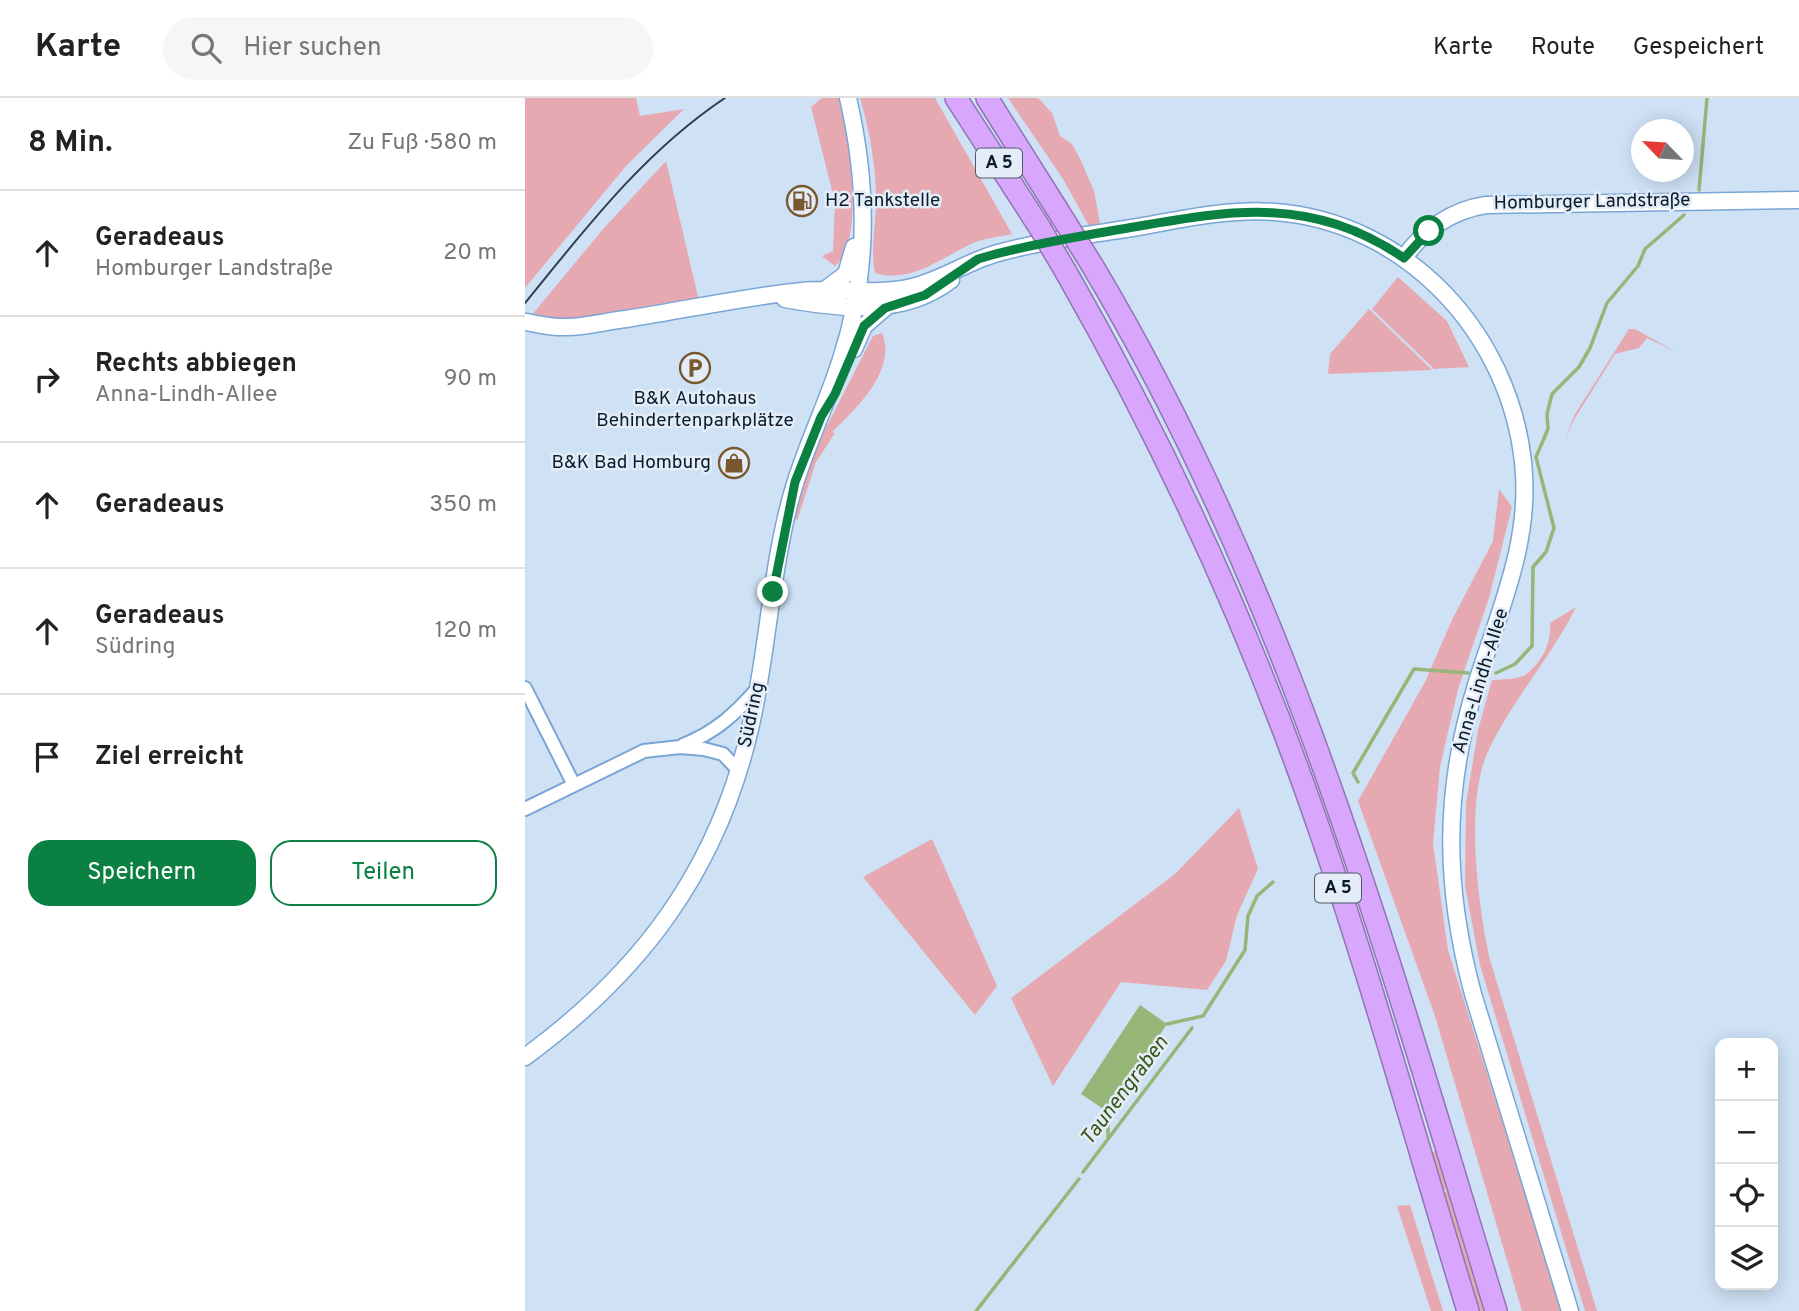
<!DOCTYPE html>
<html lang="de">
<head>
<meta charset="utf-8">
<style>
  body { margin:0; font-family:Overpass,sans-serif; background:#f6f6f6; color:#222 }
  .controls { position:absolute; right:21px; bottom:21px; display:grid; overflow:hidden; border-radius:14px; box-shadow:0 4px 18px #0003 }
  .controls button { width:63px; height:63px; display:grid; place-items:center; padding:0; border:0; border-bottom:2px solid #e0e0e0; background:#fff; color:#222; font:35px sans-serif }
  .compass { position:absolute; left:1106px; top:21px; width:63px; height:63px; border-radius:50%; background:#fff; box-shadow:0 4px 18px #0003; rotate:295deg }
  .stop { position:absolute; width:21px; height:21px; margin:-16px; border:5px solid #0b8043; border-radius:50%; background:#fff }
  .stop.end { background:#0b8043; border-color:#fff; box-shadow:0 2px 7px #0008 }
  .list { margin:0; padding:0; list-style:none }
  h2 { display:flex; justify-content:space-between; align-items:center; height:91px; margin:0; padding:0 28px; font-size:30px }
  h2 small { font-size:23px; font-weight:400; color:#767676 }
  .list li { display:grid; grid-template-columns:46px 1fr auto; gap:21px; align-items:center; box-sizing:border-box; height:126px; padding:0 28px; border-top:2px solid #e0e0e0 }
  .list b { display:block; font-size:26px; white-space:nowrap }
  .list p { margin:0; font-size:23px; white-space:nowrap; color:#767676 }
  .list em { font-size:23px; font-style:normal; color:#767676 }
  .actions { display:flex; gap:14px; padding:21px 28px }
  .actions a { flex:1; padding:16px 0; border:2px solid #0b8043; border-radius:21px; text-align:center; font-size:24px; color:#0b8043 }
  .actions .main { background:#0b8043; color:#fff }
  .icon { flex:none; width:38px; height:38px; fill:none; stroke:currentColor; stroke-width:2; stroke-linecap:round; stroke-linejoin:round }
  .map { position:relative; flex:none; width:1274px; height:1213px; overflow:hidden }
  header { display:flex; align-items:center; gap:42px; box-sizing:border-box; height:98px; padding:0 35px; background:#fff; border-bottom:2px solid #e0e0e0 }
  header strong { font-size:33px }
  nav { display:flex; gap:38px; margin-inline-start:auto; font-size:24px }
  .search { width:490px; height:63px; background:#f6f6f6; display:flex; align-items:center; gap:18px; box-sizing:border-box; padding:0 24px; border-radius:38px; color:#767676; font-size:26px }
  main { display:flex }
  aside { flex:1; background:#fff }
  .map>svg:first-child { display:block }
  .green { fill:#e6a9b1 }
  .water { fill:#96b678 }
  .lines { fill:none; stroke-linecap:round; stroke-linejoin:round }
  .stream { stroke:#96b678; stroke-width:3.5 }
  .street-casing { stroke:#79a6d5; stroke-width:16 }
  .secondary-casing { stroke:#79a6d5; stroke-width:19 }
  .highway-casing { stroke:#9075b3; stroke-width:24 }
  .street { stroke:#fff; stroke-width:12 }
  .secondary { stroke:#fff; stroke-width:16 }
  .highway { stroke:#d8a6fc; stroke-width:21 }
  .tram { stroke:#2d3f51; stroke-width:2 }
  .highway-bridge-casing { stroke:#9075b3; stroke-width:24; stroke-linecap:butt }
  .highway-bridge { stroke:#d8a6fc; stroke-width:21 }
  .route { stroke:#0b8043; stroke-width:9 }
  .labels { text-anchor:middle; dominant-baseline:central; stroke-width:5; stroke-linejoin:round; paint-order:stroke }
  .shield { fill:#e4edf7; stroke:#4b5a69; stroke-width:2 }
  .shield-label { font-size:18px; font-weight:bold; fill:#091b2c }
  .poi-label { font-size:19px; fill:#091b2c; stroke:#e4edf7; text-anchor:start }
  .street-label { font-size:19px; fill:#091b2c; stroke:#e4edf7 }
  .water-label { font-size:21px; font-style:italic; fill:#3a5615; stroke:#e4edf7 }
</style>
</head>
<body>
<header>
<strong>Karte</strong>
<div class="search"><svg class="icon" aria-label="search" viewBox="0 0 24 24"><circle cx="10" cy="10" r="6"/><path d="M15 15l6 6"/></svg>Hier suchen</div>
<nav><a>Karte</a><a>Route</a><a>Gespeichert</a></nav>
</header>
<main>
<aside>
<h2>8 Min.<small>Zu Fuß · 580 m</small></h2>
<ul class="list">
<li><svg class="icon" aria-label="ahead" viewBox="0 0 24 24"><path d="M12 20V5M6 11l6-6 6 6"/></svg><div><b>Geradeaus</b><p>Homburger Landstraße</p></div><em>20 m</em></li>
<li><svg class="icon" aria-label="right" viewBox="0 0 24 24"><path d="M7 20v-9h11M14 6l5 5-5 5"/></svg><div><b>Rechts abbiegen</b><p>Anna-Lindh-Allee</p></div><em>90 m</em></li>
<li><svg class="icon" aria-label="ahead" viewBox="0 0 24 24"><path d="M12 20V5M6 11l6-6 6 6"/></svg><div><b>Geradeaus</b></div><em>350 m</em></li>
<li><svg class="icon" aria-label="ahead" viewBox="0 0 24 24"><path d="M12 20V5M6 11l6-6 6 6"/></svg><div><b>Geradeaus</b><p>Südring</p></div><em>120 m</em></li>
<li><svg class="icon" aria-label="arrive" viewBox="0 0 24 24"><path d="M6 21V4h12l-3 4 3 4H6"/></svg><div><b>Ziel erreicht</b></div></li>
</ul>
<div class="actions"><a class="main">Speichern</a><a>Teilen</a></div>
</aside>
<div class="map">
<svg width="1274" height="1213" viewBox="0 0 1274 1213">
  <rect width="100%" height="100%" fill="#cee1f5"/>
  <path class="green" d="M 0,0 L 111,0 L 115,18 L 159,11 L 101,68 L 0,190 Z
    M 297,0 L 317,0 C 323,36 341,144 310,168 L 297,158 L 308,153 L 310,104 L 286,9 Z
    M 335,0 L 410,0 L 487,136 C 475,139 460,140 448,145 C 417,159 387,186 350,175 C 345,151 351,127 351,103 C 351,69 345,33 335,0 Z
    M 483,0 L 513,0 L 527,15 L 535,38 L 547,46 L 556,63 L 569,93 L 575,125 L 564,128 L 538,81 Z
    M 141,63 L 174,203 L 50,222 L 6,218 L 79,130 Z
    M 873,179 L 922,223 L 944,269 L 909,271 L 847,211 Z
    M 844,211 L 907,272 L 803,276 L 805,256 Z
    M 1104,231 L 1110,231 L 1151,254 L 1122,240 L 1114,250 L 1090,256 L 1050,320 L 1040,341 L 1050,316 Z
    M 357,235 C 372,272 332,310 307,334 L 310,335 L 291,364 L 272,423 L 268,414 L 283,365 L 348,238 Z
    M 974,391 L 987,409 L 964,500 L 933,591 L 915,669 L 908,745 L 923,852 L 1037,1213 L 997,1213 L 910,918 L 833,703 L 900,584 L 927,522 L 968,443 Z
    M 1051,509 C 1026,560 984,606 962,656 C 940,706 953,809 965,862 L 1072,1213 L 1060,1213 L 955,867 L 940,788 L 941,706 L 953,632 L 967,582 C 977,581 992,582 1000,577 C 1017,565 1027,544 1025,525 Z
    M 714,710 L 733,771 L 712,817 L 701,863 L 682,892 L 596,884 L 528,988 L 486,900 L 650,776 Z
    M 407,741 L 472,888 L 450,917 L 338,779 Z
    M 911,1051 L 917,1068 L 961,1213 L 955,1213 L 919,1095 L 922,1092 L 918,1091 L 907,1056 Z
    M 885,1107 L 918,1213 L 906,1213 L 872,1108 Z"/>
  <path class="water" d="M 615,907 L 642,926 L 583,1014 L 556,996 Z"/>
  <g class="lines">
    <path class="stream" d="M 1174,92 L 1182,0
      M 971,575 L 990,566 L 1007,548 L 1008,469 L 1021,454 L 1029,430 L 1011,359 L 1023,331 L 1022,316 L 1027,296 L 1054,269 L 1065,250 L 1082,205 L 1113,168 L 1120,151 L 1159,117
      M 833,684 L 828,675 L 889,571 L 943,575
      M 642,926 L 678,918 L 720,852 L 723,818 L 732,798 L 748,784
      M 583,1040 L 583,1014
      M 558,1074 L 667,930
      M 451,1213 L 554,1081"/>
    <g class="street-casing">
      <path id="street" d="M 0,590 L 49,687
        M 158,647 C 191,634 210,616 233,590
        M 0,711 L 119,653 L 155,649 L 179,651 L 198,656 L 214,673"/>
    </g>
    <g class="secondary-casing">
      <path id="secondary" d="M 879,160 C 898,132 927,112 961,107 L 1274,102
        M 301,191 L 321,176 L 329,149
        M 260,201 C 316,211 378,219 426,182
        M 0,224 C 14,226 28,230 42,229 C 61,229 82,223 101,221 C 160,212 218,199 277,193 C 314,189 351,198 387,189 C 417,182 443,163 473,155 C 517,143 562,137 607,130 C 653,122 703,110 750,114 C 882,124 984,235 998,364 C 1007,443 974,513 951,587 C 918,694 919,788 948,896 L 1045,1213
        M 329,251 L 339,228 L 360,210
        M 0,959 C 116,874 192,773 225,631 C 242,558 245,483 263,411 C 275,360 300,312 316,261 C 344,176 343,86 323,0"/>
    </g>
    <g class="highway-casing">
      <path id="highway" d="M 431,0 L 515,130
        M 462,0 L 532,111
        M 567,167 C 764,496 860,850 971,1213
        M 541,174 C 633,335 712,503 775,677 C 839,853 888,1034 943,1213"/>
    </g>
    <use href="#street" class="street"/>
    <use href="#secondary" class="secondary"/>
    <use href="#highway" class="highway"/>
    <path class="tram" d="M 0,205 C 61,130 119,54 200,0"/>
    <g class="highway-bridge-casing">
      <path id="highway-bridge" d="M 532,111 L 567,167
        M 515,130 L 541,174"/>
    </g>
    <use href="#highway-bridge" class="highway-bridge"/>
  </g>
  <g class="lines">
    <path class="route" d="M 248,494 L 270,384 L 296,319 L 310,296 L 339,228 L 360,210 L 400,197 L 453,161 L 467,157 C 511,145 557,138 603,130 C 707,112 785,97 879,160 L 904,133"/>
  </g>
  <defs>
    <g id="fuel-ring" transform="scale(1.575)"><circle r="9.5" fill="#e4edf7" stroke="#79582f" stroke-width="1.5"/><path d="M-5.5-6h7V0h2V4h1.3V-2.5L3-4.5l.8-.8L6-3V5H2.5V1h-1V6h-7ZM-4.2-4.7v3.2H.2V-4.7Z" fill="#79582f"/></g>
    <g id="parking-ring" transform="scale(1.575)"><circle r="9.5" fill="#e4edf7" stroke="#79582f" stroke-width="1.5"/><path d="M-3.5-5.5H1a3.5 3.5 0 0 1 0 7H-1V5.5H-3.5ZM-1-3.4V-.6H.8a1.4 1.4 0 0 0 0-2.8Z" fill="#79582f"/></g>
    <g id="shop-ring" transform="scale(1.575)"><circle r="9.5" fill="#e4edf7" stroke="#79582f" stroke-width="1.5"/><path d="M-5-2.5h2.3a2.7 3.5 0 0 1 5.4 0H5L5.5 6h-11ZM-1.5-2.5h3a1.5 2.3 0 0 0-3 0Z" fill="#79582f"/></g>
  </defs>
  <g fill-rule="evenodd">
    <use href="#fuel-ring" x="277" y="103"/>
    <use href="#parking-ring" x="170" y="270"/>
    <use href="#shop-ring" x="209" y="365"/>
  </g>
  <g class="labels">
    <g class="shield">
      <rect x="451" y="50.5" width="46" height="29" rx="5"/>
      <rect x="790" y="775.5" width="46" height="29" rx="5"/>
    </g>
    <g class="shield-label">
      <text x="474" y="65">A 5</text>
      <text x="813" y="790">A 5</text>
    </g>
    <g class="poi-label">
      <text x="300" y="103">H2 Tankstelle</text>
      <text x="170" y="301" text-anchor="middle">B&amp;K Autohaus<tspan x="170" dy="22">Behindertenparkplätze</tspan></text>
      <text x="186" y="365" text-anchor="end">B&amp;K Bad Homburg</text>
    </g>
    <g class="street-label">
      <text transform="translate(1067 104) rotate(-1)">Homburger Landstraße</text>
      <text transform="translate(956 583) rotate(-73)">Anna-Lindh-Allee</text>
      <text transform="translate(227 617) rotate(-78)">Südring</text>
    </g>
    <g class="water-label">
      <text transform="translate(600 993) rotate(-53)">Taunengraben</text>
    </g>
  </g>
</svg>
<div class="controls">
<button>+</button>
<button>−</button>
<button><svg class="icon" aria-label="locate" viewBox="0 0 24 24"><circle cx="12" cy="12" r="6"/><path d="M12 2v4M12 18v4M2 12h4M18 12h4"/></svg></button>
<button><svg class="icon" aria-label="layers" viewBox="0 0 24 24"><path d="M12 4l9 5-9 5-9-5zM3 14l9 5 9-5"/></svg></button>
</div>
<svg class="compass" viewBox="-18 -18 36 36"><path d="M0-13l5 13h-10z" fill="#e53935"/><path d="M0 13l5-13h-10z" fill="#767676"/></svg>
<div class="stop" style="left:904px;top:133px"></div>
<div class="stop end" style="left:248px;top:494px"></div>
</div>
</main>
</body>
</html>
